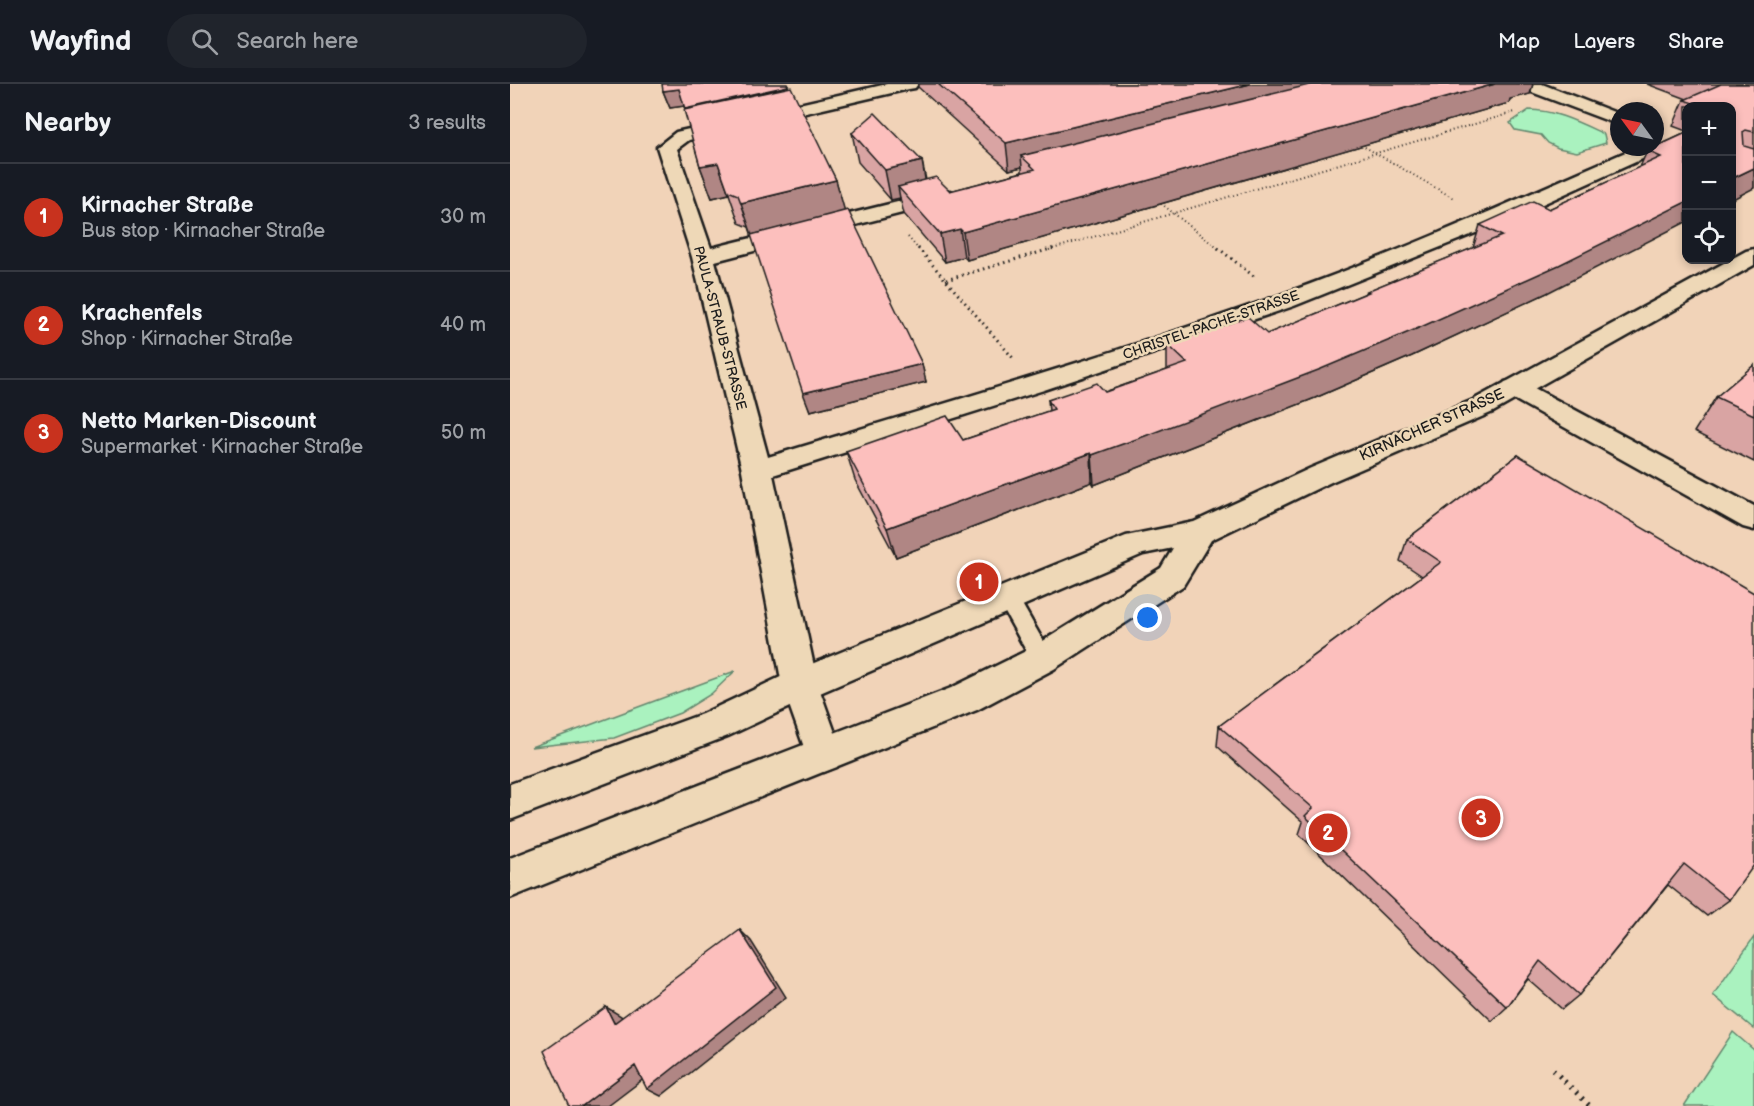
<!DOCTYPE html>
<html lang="en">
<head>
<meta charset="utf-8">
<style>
  body { margin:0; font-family:"Balsamiq Sans",sans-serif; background:#20242c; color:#f1f3f6 }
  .controls { position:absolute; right:18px; top:18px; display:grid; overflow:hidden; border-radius:12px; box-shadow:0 3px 9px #0003 }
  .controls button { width:54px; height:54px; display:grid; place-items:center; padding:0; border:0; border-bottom:2px solid #363941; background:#171b24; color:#f1f3f6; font:30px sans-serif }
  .compass { position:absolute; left:1100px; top:18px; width:54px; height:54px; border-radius:50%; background:#171b24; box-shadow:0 3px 9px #0003; rotate:303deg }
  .you { position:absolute; left:638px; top:534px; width:21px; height:21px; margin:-15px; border:4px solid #fff; border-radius:50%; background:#1a73e8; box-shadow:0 0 0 9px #1a73e833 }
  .badge { display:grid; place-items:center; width:39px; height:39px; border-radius:50%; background:#c8321e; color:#fff; font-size:20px; font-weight:700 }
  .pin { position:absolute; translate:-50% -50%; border:3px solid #fff; box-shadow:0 2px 6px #0006 }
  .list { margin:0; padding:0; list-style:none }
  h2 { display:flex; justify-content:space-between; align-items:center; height:78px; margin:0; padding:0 24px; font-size:26px }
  h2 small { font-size:20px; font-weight:400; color:#9ea1a6 }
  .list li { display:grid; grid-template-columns:39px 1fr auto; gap:18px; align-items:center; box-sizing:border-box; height:108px; padding:0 24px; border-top:2px solid #363941 }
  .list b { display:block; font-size:22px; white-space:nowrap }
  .list p { margin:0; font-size:20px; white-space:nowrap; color:#9ea1a6 }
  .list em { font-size:20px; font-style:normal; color:#9ea1a6 }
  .icon { flex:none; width:33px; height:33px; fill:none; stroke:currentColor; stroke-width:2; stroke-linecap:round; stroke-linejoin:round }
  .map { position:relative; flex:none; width:1244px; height:1022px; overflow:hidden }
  header { display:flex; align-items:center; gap:36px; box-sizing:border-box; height:84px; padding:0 30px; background:#171b24; border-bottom:2px solid #363941 }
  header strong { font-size:28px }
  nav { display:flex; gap:33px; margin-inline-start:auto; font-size:21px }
  .search { width:420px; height:54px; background:#20242c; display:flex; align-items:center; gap:15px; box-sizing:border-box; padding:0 21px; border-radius:33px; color:#9ea1a6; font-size:22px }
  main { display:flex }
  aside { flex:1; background:#171b24 }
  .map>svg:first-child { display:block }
  .green { fill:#aaf2bf; stroke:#63876e; stroke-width:1.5 }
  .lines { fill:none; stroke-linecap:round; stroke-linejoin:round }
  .service-casing { stroke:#1c1c1c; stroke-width:5 }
  .minor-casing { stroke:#1c1c1c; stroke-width:5 }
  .secondary-casing { stroke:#1c1c1c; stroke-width:5 }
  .path-far2 { stroke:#1c1c1c; stroke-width:2; stroke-dasharray:1 3; stroke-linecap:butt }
  .path-far1 { stroke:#1c1c1c; stroke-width:3; stroke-dasharray:1.5 4; stroke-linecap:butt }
  .path { stroke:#1c1c1c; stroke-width:5; stroke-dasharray:2 6; stroke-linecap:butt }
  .service { fill:#eed8b7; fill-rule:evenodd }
  .minor { fill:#eed8b7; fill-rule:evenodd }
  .secondary { fill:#eed8b7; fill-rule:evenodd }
  .wall { fill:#d9a4a3; stroke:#1c1c1c; stroke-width:1.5 }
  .shaded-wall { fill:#b08684; stroke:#1c1c1c; stroke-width:1.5 }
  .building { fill:#fcbfbd; stroke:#1c1c1c; stroke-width:1.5 }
  .labels { text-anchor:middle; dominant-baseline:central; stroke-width:5; stroke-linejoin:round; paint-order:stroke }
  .far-street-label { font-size:14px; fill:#1c1c1c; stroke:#eed8b7 }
  .street-label { font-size:15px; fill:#1c1c1c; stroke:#eed8b7 }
</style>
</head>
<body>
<header>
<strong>Wayfind</strong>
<div class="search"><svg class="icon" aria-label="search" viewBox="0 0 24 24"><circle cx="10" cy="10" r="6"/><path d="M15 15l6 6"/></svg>Search here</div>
<nav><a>Map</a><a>Layers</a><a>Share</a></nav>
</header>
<main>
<aside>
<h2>Nearby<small>3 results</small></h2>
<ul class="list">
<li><span class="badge">1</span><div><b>Kirnacher Straße</b><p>Bus stop · Kirnacher Straße</p></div><em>30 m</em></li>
<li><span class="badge">2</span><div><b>Krachenfels</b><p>Shop · Kirnacher Straße</p></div><em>40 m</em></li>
<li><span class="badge">3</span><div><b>Netto Marken-Discount</b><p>Supermarket · Kirnacher Straße</p></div><em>50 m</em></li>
</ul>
</aside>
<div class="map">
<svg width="1244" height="1022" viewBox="0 0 1244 1022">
  <rect width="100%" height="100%" fill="#f1d3b8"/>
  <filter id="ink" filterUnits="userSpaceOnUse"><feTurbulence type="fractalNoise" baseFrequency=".0167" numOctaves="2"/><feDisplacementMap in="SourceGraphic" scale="12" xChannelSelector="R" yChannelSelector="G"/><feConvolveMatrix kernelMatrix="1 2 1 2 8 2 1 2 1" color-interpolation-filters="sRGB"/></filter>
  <g filter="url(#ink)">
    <path class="green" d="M 1019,26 C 1045,26 1070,39 1094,50 L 1096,59 L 1067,68 L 1048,64 L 1038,59 L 1031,51 L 1005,46 L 1000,39 Z
      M 225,587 L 201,610 L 170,629 L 104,654 L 21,663 Z
      M 1244,853 L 1244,945 L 1203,911 Z
      M 1223,948 L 1244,966 L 1244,1022 L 1174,1022 Z"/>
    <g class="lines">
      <g class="service-casing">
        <path id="service" d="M 498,506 L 505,508 L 540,569 L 543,575 L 540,581 L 532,584 L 524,581 L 487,514 L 491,508 Z"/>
      </g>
      <g class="minor-casing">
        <path id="minor" d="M 377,0 L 408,0 L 405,4 L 399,5 L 179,56 L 167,65 L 201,164 L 436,106 L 443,108 L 446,112 L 443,116 L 205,177 L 258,373 C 428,321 600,272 767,212 C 889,169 1008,115 1127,63 L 1145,63 L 1145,58 L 1153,63 L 1150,67 L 988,140 L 784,222 L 534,306 L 263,391 L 308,601 L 333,671 L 327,683 L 314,688 L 301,683 L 272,601 L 232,386 L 182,173 L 147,63 L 166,48 Z
          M 1008,0 L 1032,0 L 1109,30 L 1109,41 L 1011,4 Z
          M 1004,296 L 1013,298 L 1244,422 L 1244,446 L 1233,443 L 995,310 L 991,304 L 995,298 Z"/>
      </g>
      <g class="secondary-casing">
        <path id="secondary" d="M 1244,165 L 1244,181 L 983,328 L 821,398 L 701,456 L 673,502 L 544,585 L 467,626 L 0,814 L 0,774 L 441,604 L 520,565 L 651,484 L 663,464 L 633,470 L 303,612 L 218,652 L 0,736 L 0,700 L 192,630 L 277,590 L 616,452 L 684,438 L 801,384 L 963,316 L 1236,167 Z"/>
      </g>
      <path class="path-far2" d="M 848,59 L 945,115
        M 648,117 L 710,166
        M 398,153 L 409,166
        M 539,166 L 1005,28"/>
      <path class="path-far1" d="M 408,164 L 503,274
        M 708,164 L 746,194
        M 436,196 L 544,164"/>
      <path class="path" d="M 1043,986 L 1080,1022"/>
      <use href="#service" class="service"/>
      <use href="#minor" class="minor"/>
      <use href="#secondary" class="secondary"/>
    </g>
    <path class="wall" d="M 408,0 L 1023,0 L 1020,10 L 1000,15 L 999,19 L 457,176 L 454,173 L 435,178 L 394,130 L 390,114 L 381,116 L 348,78 L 342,49 L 412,77 L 416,96 L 440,107 L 512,88 L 512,83 L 499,86 L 408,3 Z
      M 1137,0 L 1244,0 L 1244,104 L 1221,22 L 1176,22 L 1176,47 L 1163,42 L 1174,16 L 1177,15 Z
      M 279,4 L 326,96 L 334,127 L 412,280 L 416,298 L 300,327 L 239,143 L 229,139 L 219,110 L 202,114 L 190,82 L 174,22 L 160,24 L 153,7 Z
      M 1176,49 L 1037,209 L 902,272 L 805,314 L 584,401 L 582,398 L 386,473 L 345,396 L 336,367 L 453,356 L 539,327 L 538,316 L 595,308 L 657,286 L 657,260 L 757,250 L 856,209 L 857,207 L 963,164 L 970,141 L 1039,125 L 1130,83 L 1137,67 Z
      M 1244,281 L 1244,378 L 1184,348 L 1206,313 Z
      M 1008,371 L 1219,816 L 1197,832 L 1158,801 L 1069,911 L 1052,925 L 1018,895 L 997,923 L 982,937 L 789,750 L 793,738 L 707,662 L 709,642 L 912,492 L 890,477 L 897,455 Z"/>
    <path class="shaded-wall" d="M 740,0 L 837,0 L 511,72 L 512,83 L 499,86 L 496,59 Z
      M 985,0 L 1023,0 L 1020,10 L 1000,15 L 999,19 L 457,176 L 453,148 Z
      M 278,2 L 283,19 L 181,42 L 175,25 Z
      M 169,5 L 175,22 L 160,24 L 153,7 Z
      M 412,77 L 417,107 L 388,103 L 390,114 L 381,116 L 375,86 Z
      M 208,79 L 219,110 L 202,114 L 190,82 Z
      M 1244,84 L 1244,104 L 1221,116 L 1221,95 Z
      M 326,96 L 335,128 L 242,151 L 231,119 Z
      M 1176,118 L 1176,138 L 1037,209 L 902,272 L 805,314 L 584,401 L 582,371 Z
      M 450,145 L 454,173 L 435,178 L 430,150 Z
      M 412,280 L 416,298 L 300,327 L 293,309 Z
      M 581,369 L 582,398 L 386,473 L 377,444 Z
      M 230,846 L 241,857 L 276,913 L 151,1012 L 137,1005 Z
      M 96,923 L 111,932 L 119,948 L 104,939 Z
      M 125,982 L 140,990 L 98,1022 L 72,1022 Z"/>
    <path class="building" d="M 152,0 L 277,0 L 278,2 L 175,25 L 169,5 L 153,7 Z
      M 428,0 L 740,0 L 496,59 Z
      M 803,0 L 985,0 L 453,148 L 450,145 L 430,150 L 388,103 L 426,93 L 440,107 L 525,85 L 511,72 Z
      M 1211,0 L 1244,0 L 1244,48 L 1236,46 L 1233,48 L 1234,62 L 1244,65 L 1244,84 L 1221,95 L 1221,22 L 1192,22 L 1174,16 Z
      M 281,3 L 326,96 L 231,119 L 228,111 L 218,107 L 208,79 L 190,82 L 174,26 Z
      M 365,29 L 412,77 L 375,86 L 342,49 Z
      M 1176,49 L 1176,118 L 1049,181 L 911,243 L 811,285 L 635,352 L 582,371 L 581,369 L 377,444 L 336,367 L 437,332 L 453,356 L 544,325 L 538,316 L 587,299 L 595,308 L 677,279 L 657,260 L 738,233 L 757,250 L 859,208 L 857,207 L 992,152 L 970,141 L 1023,117 L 1039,125 L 1151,73 L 1137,67 Z
      M 338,126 L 412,280 L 293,309 L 241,151 Z
      M 1244,281 L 1244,331 L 1206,313 Z
      M 1008,371 L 1244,509 L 1244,781 L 1219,816 L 1174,780 L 1069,911 L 1030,877 L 997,923 L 795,732 L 803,724 L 709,642 L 931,478 L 897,455 Z
      M 230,846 L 266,903 L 137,1005 L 125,982 L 72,1022 L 59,1022 L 34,967 L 96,923 L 104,939 Z"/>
  </g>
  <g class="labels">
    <g class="far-street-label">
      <text transform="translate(701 241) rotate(-19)">CHRISTEL-PACHE-STRASSE</text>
      <text transform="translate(210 244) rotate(75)">PAULA-STRAUB-STRASSE</text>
    </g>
    <g class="street-label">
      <text transform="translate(922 341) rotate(-24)">KIRNACHER STRASSE</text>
    </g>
  </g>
</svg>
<div class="controls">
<button>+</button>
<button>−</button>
<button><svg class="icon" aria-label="locate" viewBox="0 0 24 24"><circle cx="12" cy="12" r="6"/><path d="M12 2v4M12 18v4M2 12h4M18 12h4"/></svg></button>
</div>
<svg class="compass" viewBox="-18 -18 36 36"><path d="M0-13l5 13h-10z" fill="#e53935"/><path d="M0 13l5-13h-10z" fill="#9ea1a6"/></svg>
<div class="you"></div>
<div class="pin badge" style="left:469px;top:498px">1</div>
<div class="pin badge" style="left:818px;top:749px">2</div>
<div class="pin badge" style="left:971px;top:734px">3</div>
</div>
</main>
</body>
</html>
